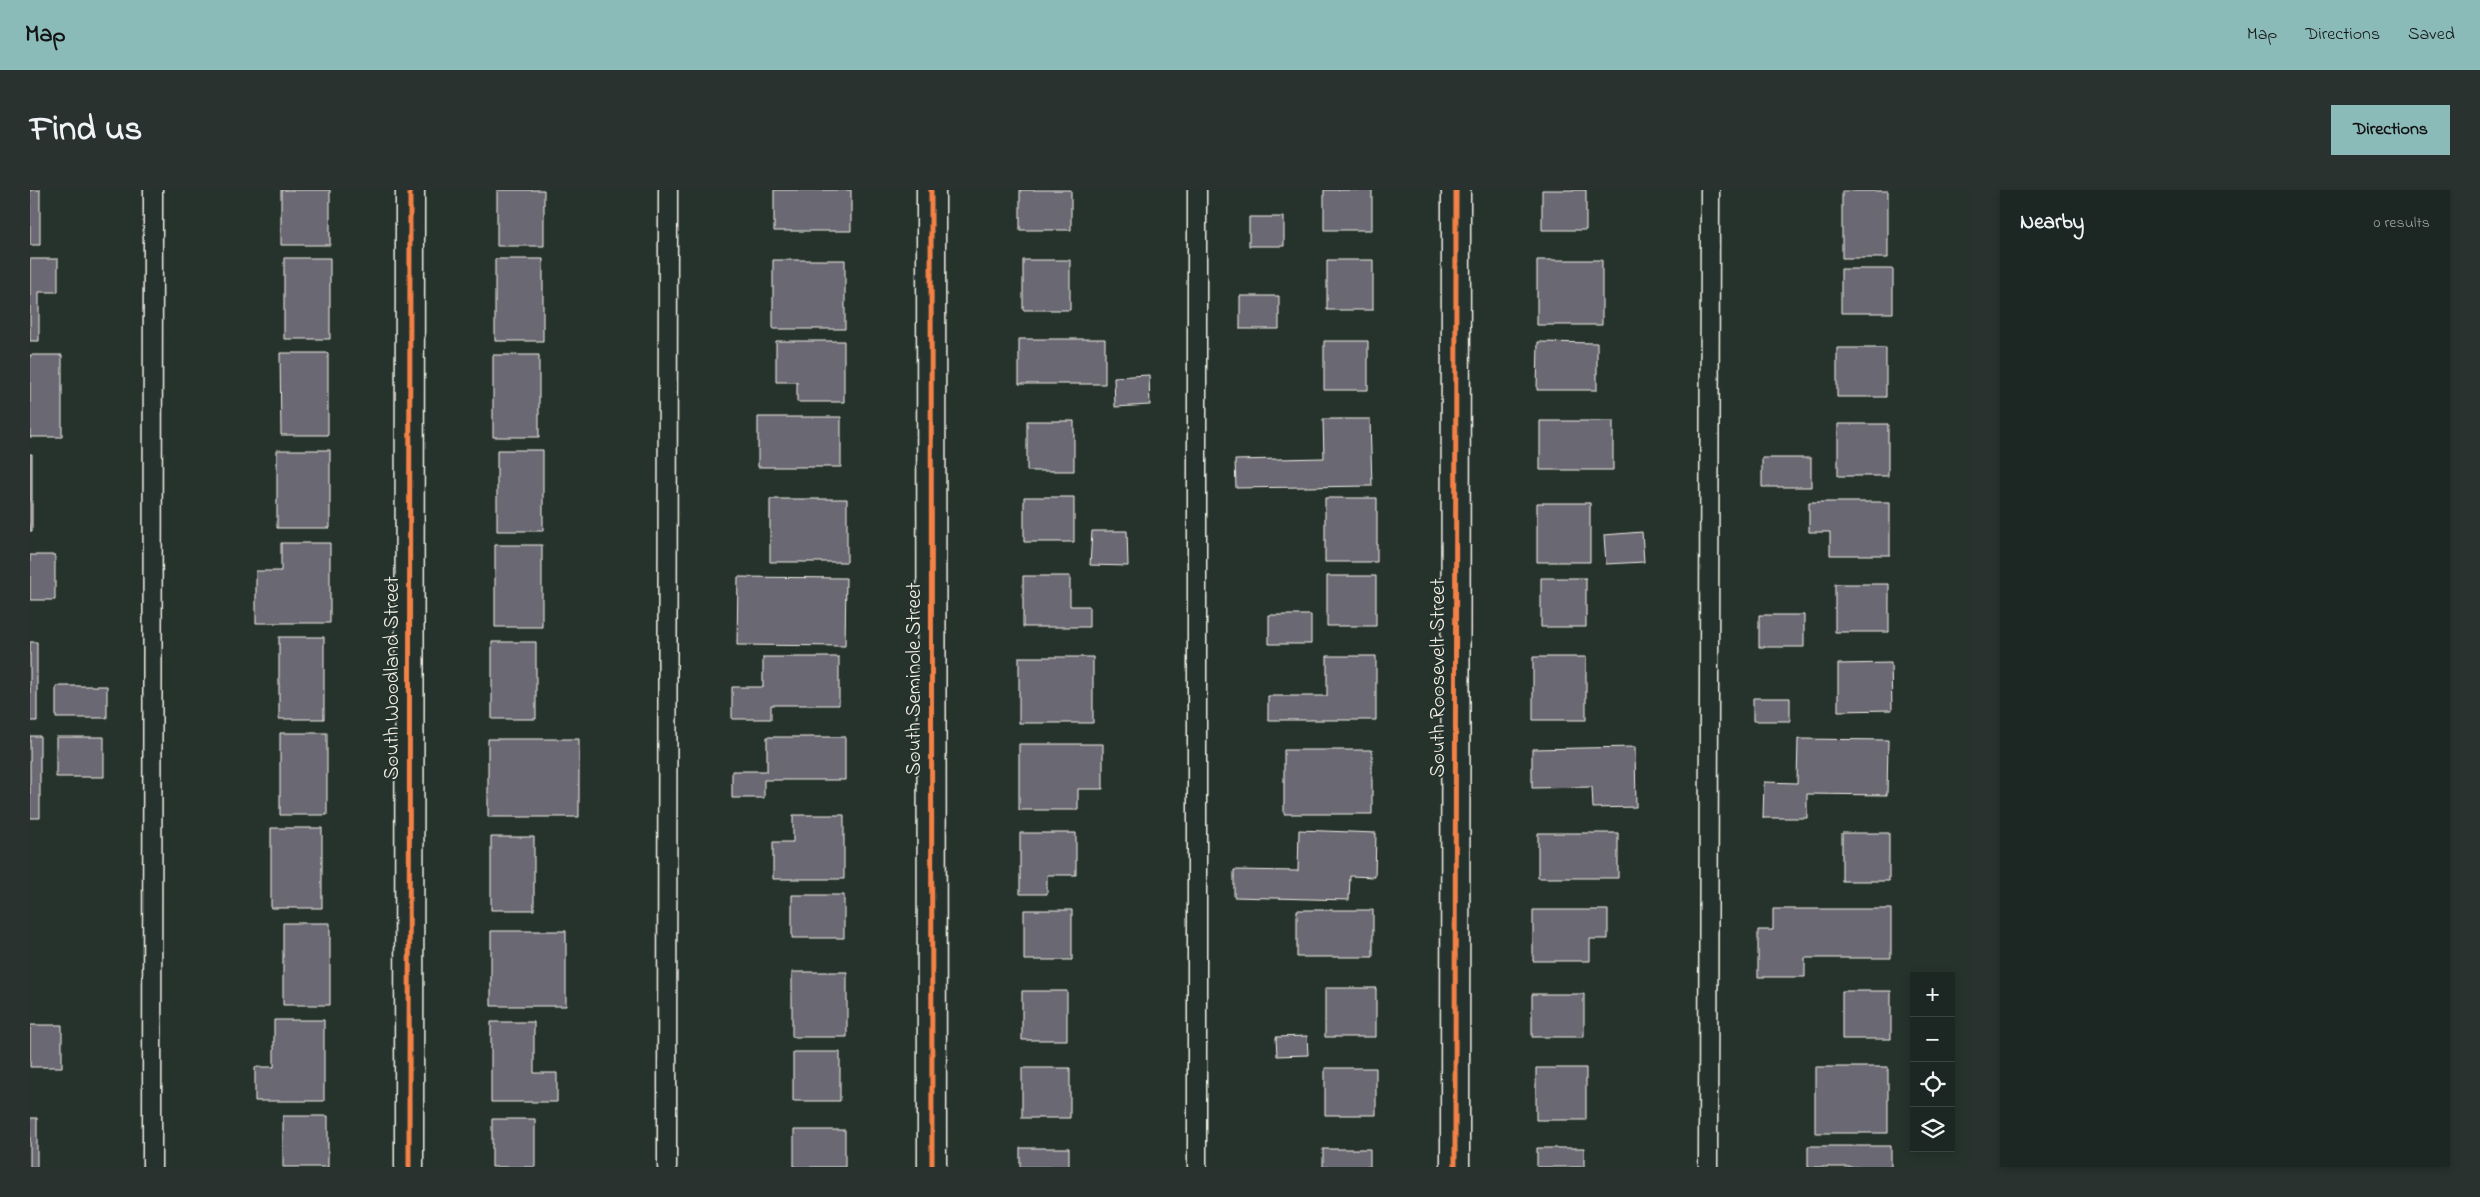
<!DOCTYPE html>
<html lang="en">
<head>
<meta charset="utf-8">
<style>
  body { margin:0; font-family:"Indie Flower",sans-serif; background:#29322f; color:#f1f3f6 }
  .controls { position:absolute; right:15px; bottom:15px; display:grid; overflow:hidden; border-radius:0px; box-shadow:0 2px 8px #0003 }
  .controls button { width:45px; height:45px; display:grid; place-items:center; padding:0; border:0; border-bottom:1px solid #3a4340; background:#1c2622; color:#f1f3f6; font:25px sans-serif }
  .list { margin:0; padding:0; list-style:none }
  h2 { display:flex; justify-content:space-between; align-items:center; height:65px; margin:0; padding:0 20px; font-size:21px }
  h2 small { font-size:16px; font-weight:400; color:#a0a5a5 }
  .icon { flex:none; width:28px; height:28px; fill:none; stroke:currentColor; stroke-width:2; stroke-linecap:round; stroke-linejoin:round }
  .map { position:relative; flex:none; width:1940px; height:977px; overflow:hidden; border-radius:0px }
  header { display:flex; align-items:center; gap:30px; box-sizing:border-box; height:70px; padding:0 25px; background:#8bbbb9; color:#111 }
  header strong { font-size:24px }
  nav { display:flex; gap:28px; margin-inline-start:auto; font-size:18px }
  .intro { display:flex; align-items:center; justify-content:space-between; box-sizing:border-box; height:120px; padding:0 30px }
  h1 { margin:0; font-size:35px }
  .button { padding:12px 22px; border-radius:0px; background:#8bbbb9; color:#111; font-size:18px; font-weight:700 }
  main { display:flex; gap:30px; padding:0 30px }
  aside { flex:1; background:#1c2622; border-radius:0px; box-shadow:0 2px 8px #0003 }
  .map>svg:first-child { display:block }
  .building { fill:#6b6873; stroke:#f4f1e8 }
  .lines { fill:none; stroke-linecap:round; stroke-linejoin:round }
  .service-casing { stroke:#f4f1e8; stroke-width:21 }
  .minor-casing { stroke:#f4f1e8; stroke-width:31 }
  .tertiary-casing { stroke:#f4f1e8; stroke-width:31 }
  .service { stroke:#26332d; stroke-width:18 }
  .minor { stroke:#26332d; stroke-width:28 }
  .tertiary { stroke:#26332d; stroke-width:28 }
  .cycleway-casing { stroke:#26332d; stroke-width:8 }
  .cycleway { stroke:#f48246; stroke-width:5 }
  .labels { text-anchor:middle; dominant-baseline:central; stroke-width:4; stroke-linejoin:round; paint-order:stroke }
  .street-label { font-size:21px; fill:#f4f1e8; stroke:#26332d }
</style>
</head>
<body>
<header>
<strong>Map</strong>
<nav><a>Map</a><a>Directions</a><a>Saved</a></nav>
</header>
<div class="intro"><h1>Find us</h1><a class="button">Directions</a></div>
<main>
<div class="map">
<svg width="1940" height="977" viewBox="0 0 1940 977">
  <rect width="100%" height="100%" fill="#26332d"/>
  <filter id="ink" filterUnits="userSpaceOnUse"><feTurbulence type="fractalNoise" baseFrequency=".02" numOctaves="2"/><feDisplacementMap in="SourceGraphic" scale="10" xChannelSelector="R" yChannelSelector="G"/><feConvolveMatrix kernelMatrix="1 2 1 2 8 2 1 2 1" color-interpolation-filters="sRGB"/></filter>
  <g filter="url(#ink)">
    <path class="building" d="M 0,0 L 10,0 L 10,55 L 0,55 Z
      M 251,0 L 300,0 L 300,55 L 251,55 Z
      M 467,0 L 514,0 L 514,56 L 467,56 Z
      M 744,0 L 821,0 L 821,41 L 744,41 Z
      M 990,0 L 1041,0 L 1041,40 L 990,40 Z
      M 1294,0 L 1342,0 L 1342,40 L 1294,40 Z
      M 1512,0 L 1556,0 L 1556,40 L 1512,40 Z
      M 1812,1 L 1858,1 L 1858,68 L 1812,68 Z
      M 1219,27 L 1254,27 L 1254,56 L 1219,56 Z
      M 254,68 L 300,68 L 300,149 L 254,149 Z
      M 0,69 L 28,69 L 28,102 L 9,102 L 9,151 L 0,151 Z
      M 465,69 L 513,69 L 513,151 L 465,151 Z
      M 743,70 L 815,70 L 815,139 L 743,139 Z
      M 993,70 L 1040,70 L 1040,120 L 993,120 Z
      M 1297,70 L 1343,70 L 1343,120 L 1297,120 Z
      M 1507,70 L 1572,70 L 1572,135 L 1507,135 Z
      M 1811,79 L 1863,79 L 1863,123 L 1811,123 Z
      M 1210,106 L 1249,106 L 1249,139 L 1210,139 Z
      M 989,149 L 1075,149 L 1075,194 L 989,194 Z
      M 746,151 L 814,151 L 814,212 L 767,212 L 767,192 L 746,192 Z
      M 1294,151 L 1338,151 L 1338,200 L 1294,200 Z
      M 1508,152 L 1567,153 L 1567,200 L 1507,200 Z
      M 1807,158 L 1856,158 L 1856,207 L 1807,207 Z
      M 250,163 L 298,163 L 298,245 L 251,245 Z
      M 0,165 L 32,165 L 32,247 L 0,247 Z
      M 463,165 L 509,165 L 509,247 L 463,247 Z
      M 1119,185 L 1120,215 L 1085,217 L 1084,187 Z
      M 728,227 L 811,227 L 811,277 L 728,277 Z
      M 1293,229 L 1340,229 L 1342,296 L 1206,298 L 1205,270 L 1294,268 Z
      M 997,231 L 1044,231 L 1044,281 L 997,281 Z
      M 1510,231 L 1583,231 L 1583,280 L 1510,280 Z
      M 1808,234 L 1858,234 L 1858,286 L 1808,286 Z
      M 247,260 L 300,260 L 300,338 L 247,338 Z
      M 467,260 L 513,260 L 513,341 L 467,341 Z
      M 0,264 L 2,264 L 2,341 L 0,341 Z
      M 1732,268 L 1781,268 L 1781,297 L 1732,297 Z
      M 994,307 L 1044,307 L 1044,352 L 994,352 Z
      M 1295,308 L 1347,308 L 1347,372 L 1295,372 Z
      M 740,309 L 817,309 L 817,372 L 740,372 Z
      M 1779,312 L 1860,312 L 1860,365 L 1800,365 L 1800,342 L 1779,342 Z
      M 1507,313 L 1560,313 L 1560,372 L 1507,372 Z
      M 1062,341 L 1097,341 L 1098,376 L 1060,375 Z
      M 1612,342 L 1614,372 L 1576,374 L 1574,345 Z
      M 251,353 L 300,353 L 300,433 L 226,433 L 226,381 L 251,381 Z
      M 465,355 L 512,355 L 512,437 L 465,437 Z
      M 0,365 L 25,365 L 25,410 L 0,410 Z
      M 993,386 L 1040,386 L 1040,416 L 1059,416 L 1059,437 L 993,437 Z
      M 1297,386 L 1346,386 L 1346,436 L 1297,436 Z
      M 708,387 L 816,388 L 815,456 L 707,455 Z
      M 1511,388 L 1556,388 L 1556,437 L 1511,437 Z
      M 1805,394 L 1859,394 L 1859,442 L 1805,442 Z
      M 1239,425 L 1281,425 L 1281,454 L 1239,454 Z
      M 1729,425 L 1774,425 L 1774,457 L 1729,457 Z
      M 249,447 L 294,447 L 294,529 L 249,529 Z
      M 0,452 L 7,452 L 7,531 L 0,531 Z
      M 462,452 L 506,452 L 506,529 L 462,529 Z
      M 1297,466 L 1346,466 L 1346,530 L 1238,530 L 1238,506 L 1297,506 Z
      M 733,467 L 809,467 L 809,515 L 741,515 L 741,529 L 702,529 L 702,497 L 733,497 Z
      M 989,467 L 1063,467 L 1063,533 L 989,533 Z
      M 1503,467 L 1556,467 L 1556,530 L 1503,530 Z
      M 1861,473 L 1862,520 L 1808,521 L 1808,474 Z
      M 26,496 L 77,496 L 77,528 L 26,528 Z
      M 1723,508 L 1760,508 L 1760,531 L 1723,531 Z
      M 250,543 L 297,543 L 297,625 L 250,625 Z
      M 0,546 L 10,546 L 10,628 L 0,628 Z
      M 26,547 L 74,547 L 74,587 L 26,587 Z
      M 737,547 L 815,547 L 815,590 L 734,590 L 734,608 L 702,608 L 702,581 L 737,581 Z
      M 458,549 L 549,549 L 549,627 L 458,627 Z
      M 1768,549 L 1858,550 L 1857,605 L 1777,604 L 1777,628 L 1733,628 L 1734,592 L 1767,593 Z
      M 989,554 L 1073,554 L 1073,599 L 1048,599 L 1048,620 L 989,620 Z
      M 1605,557 L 1606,617 L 1563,618 L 1562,597 L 1502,598 L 1502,559 Z
      M 1254,560 L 1342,560 L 1342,624 L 1254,624 Z
      M 763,625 L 814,625 L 814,689 L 743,689 L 743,652 L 763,652 Z
      M 241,638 L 292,638 L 292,718 L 241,718 Z
      M 1269,640 L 1346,643 L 1345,687 L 1320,686 L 1319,710 L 1204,707 L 1204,680 L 1268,681 Z
      M 990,643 L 1046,643 L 1046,685 L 1017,685 L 1017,704 L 990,704 Z
      M 1508,643 L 1588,643 L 1588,688 L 1508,688 Z
      M 1812,643 L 1859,643 L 1859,691 L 1812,691 Z
      M 461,647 L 504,647 L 504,720 L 461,720 Z
      M 762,705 L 814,705 L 814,748 L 762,748 Z
      M 1743,719 L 1861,719 L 1861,768 L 1775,768 L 1775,787 L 1728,787 L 1728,740 L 1743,740 Z
      M 994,720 L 1042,720 L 1042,770 L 994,770 Z
      M 1267,720 L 1343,720 L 1343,767 L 1267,767 Z
      M 1503,720 L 1578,720 L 1578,749 L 1560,749 L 1560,771 L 1503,771 Z
      M 253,733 L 300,733 L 300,815 L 253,815 Z
      M 461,741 L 536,741 L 536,816 L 461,816 Z
      M 762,782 L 817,782 L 817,847 L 762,847 Z
      M 1295,798 L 1346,798 L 1346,847 L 1295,847 Z
      M 992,801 L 1037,801 L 1037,850 L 992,850 Z
      M 1812,801 L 1861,801 L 1861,849 L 1812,849 Z
      M 1502,804 L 1554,804 L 1554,847 L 1502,847 Z
      M 244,830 L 294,830 L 294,911 L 225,911 L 225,877 L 244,877 Z
      M 461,832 L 504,832 L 504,883 L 527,883 L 527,912 L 461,912 Z
      M 0,835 L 32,835 L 32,877 L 0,877 Z
      M 1277,846 L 1278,865 L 1247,866 L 1246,847 Z
      M 763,862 L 810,862 L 810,911 L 763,911 Z
      M 1785,877 L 1858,877 L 1858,943 L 1785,943 Z
      M 992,878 L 1040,878 L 1040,928 L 992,928 Z
      M 1295,878 L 1346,878 L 1346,925 L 1295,925 Z
      M 1506,878 L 1556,878 L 1556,930 L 1506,930 Z
      M 253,926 L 298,926 L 298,977 L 253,977 Z
      M 0,928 L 7,928 L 7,977 L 0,977 Z
      M 462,929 L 505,929 L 505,977 L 462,977 Z
      M 764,940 L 815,940 L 815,977 L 764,977 Z
      M 1778,956 L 1861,956 L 1861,977 L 1778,977 Z
      M 990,958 L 1039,958 L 1039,977 L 990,977 Z
      M 1507,958 L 1554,958 L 1554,977 L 1507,977 Z
      M 1293,959 L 1340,959 L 1340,977 L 1293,977 Z"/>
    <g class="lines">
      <g class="service-casing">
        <path id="service" d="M 1167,0 L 1167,977
          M 122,977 L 123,0
          M 637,977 L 638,0
          M 1678,977 L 1680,0"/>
      </g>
      <g class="minor-casing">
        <path id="minor" d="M 379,977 L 380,0
          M 1425,977 L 1426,0"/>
      </g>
      <g class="tertiary-casing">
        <path id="tertiary" d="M 901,0 L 902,977"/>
      </g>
      <use href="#service" class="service"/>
      <use href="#minor" class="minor"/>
      <use href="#tertiary" class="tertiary"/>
      <g class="cycleway-casing">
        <path id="cycleway" d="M 901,0 L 902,977
          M 379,977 L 380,0
          M 1425,977 L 1426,0"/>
      </g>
      <use href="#cycleway" class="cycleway"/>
    </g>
  </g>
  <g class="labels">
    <g class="street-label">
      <text transform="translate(363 488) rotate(-90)">South Woodland Street</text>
      <text transform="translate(1409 488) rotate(-90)">South Roosevelt Street</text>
      <text transform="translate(885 489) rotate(-90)">South Seminole Street</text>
    </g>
  </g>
</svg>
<div class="controls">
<button>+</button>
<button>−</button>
<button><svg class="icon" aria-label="locate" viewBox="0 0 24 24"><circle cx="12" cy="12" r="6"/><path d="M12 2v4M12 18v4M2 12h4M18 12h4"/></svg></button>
<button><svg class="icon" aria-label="layers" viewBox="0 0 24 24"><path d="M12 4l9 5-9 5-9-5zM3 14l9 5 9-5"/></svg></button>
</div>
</div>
<aside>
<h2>Nearby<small>0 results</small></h2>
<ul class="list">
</ul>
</aside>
</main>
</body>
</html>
